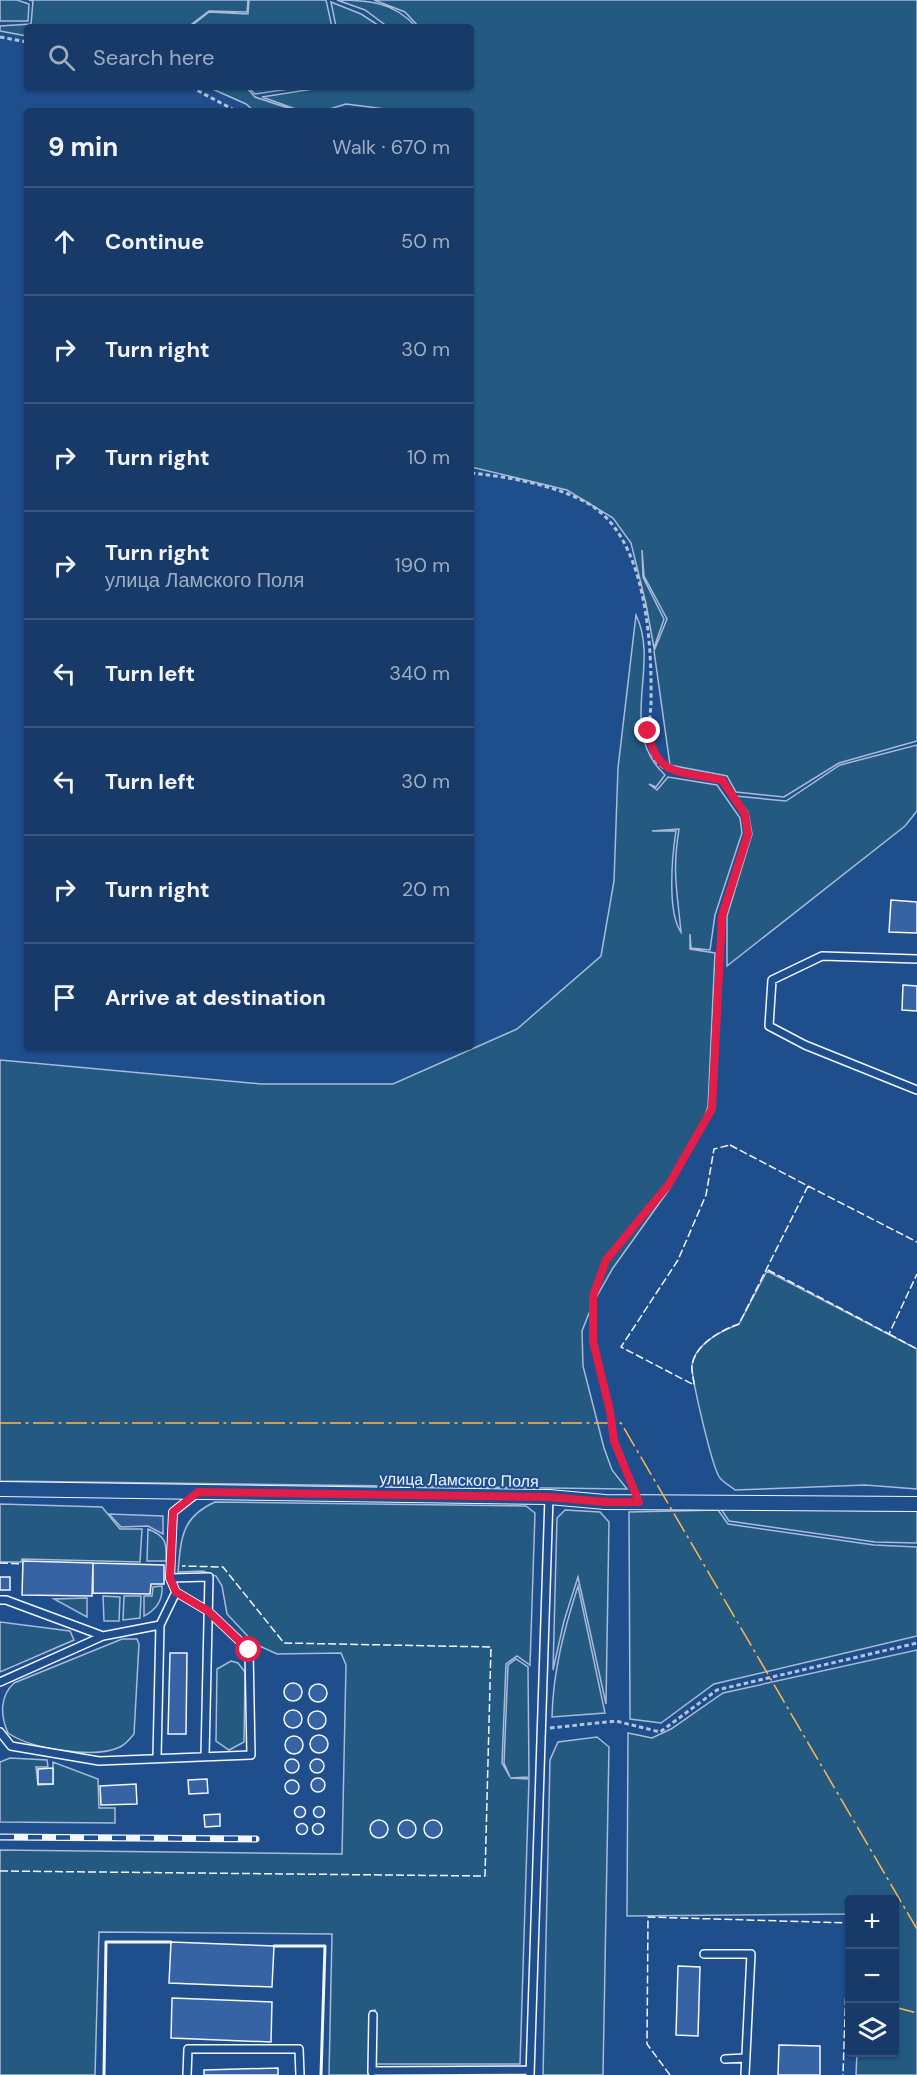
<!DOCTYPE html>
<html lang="en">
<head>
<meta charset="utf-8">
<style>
  body { margin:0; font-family:"DM Sans",sans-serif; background:#244571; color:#f1f3f6 }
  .controls { position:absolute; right:18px; bottom:18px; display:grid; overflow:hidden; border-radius:6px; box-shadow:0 2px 4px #0004 }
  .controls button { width:54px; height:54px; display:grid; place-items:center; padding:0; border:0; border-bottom:2px solid #36547d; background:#173a69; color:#f1f3f6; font:30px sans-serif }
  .stop { position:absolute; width:18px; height:18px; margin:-14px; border:4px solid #e11d48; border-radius:50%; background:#fff }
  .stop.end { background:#e11d48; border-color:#fff; box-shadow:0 2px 6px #0008 }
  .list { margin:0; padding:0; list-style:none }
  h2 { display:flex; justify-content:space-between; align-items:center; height:78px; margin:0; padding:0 24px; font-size:26px }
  h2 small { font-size:20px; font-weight:400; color:#9eadc0 }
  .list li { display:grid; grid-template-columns:39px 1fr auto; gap:18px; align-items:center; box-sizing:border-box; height:108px; padding:0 24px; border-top:2px solid #36547d }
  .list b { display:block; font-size:22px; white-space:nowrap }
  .list p { margin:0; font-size:20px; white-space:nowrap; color:#9eadc0 }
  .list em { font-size:20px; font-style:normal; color:#9eadc0 }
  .icon { flex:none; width:33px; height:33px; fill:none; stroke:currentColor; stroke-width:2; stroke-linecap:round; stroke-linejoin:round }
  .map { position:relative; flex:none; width:917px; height:2075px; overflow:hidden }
  .search { position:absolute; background:#173a69; box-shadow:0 2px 4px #0004; left:24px; top:24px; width:450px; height:66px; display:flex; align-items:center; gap:15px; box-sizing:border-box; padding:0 21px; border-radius:6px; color:#9eadc0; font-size:22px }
  .panel { position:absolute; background:#173a69; box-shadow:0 2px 4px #0004; left:24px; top:108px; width:450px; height:942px; border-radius:6px }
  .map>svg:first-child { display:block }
  .green { fill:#245a82; stroke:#a8bbd7; stroke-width:1.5; fill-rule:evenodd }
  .parking { fill:#305b95; stroke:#a8bbd7; stroke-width:1.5 }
  .building { fill:#3563a3; stroke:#f2f6ff; stroke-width:1.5 }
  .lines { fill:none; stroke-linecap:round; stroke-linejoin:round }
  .service-casing { stroke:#f2f6ff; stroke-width:10 }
  .minor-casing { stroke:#f2f6ff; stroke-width:16 }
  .path { stroke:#b3c4dc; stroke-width:3; stroke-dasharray:4.5 3; stroke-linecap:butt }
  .service { stroke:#1f4e8c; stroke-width:7 }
  .minor { stroke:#1f4e8c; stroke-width:14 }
  .rail-casing { stroke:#f2f6ff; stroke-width:7 }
  .rail { stroke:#1f4e8c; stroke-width:4.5; stroke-dasharray:14; stroke-linecap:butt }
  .fence { stroke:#f2f6ff; stroke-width:1.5; stroke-dasharray:8 3; stroke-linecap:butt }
  .wall { stroke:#f2f6ff; stroke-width:3 }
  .power { stroke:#ffb74d; stroke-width:1.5; stroke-dasharray:21 4.5 3 4.5; stroke-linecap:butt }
  .route { stroke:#e11d48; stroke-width:8 }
  .labels { text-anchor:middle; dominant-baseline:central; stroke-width:4.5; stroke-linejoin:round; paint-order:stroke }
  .street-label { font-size:16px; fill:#f2f6ff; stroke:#1f4e8c }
</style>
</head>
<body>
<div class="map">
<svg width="917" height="2075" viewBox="0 0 917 2075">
  <rect width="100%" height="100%" fill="#1f4e8c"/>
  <path class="green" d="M 0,0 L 17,0 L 29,4 L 28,21 L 0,21 Z
    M 29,0 L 248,0 L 247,12 L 209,11 L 188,27 L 27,27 L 27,36 L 0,31 L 0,26 L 31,24 L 33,1 Z
    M 249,0 L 326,0 L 332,27 L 190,27 L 209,12 L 248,14 Z
    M 337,0 C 367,0 395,2 416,27 L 388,27 L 365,10 Z
    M 374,0 L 917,0 L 917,741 L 839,763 L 784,797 L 736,792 L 727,776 L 670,765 L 654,651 L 667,619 L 644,576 L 642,550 L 643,577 L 664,619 L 654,648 L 646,604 L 631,543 L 613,518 L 567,490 L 471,467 L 471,111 L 401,111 L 346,104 L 323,111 L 301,111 L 262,97 L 326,87 L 471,87 L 471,27 L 419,27 L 405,12 Z
    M 331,2 L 361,14 L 381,27 L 336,27 Z
    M 208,87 L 246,87 L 255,97 L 297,111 L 254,111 L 246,104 Z
    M 248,87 L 303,87 L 255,94 Z
    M 636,615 C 661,667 616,729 665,775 L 656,787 L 649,784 L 657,790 L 668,777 L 717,785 L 740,818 L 742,833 L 715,915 L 710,950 L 691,948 L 690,934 L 690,949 L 715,953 L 708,1107 L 693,1147 L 668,1191 L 613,1268 L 593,1303 L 582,1331 L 583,1366 L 604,1448 L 612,1470 L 627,1489 L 0,1481 L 0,1060 L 261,1084 L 393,1084 L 517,1029 L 601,956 L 614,881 L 618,768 ZM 679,829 C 672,872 677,890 681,932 C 667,912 672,856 676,831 L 652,831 Z
    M 917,745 L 917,811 L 905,826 L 727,966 L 727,916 L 752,834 L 748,812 L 735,796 L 786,801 L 840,765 Z
    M 767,1271 L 917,1349 L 917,1489 L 865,1485 L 735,1490 C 730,1486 724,1483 720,1478 C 713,1471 691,1377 692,1365 C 695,1344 721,1331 739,1324 Z
    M 215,1502 L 526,1506 L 535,1513 L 530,1665 L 517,1656 L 506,1664 L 502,1763 L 510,1777 L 504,1763 L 508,1665 L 516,1659 L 528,1667 L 529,1777 L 510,1778 L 529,1779 L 520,2064 L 376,2064 L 375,2010 L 370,2011 L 368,2075 L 329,2075 L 332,1934 L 99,1932 L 95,2075 L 0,2075 L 0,1850 L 342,1854 L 346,1665 L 341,1653 L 277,1654 L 255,1644 L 227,1614 L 222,1586 L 216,1576 L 203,1571 L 178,1572 C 181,1539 181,1517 215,1502 Z
    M 0,1504 L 102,1507 L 120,1529 L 142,1529 L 140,1562 L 22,1559 L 21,1562 L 0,1562 Z
    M 721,1509 L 917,1511 L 917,1543 L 875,1542 L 729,1521 Z
    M 565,1510 L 600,1512 L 609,1522 L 606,1704 L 578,1577 L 564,1621 L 553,1670 L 557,1518 Z
    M 718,1510 L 728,1524 L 874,1545 L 917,1547 L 917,1636 L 714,1684 L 661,1723 L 630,1719 L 629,1512 Z
    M 148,1529 C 166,1536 167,1543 166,1561 L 147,1561 Z
    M 162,1586 C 163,1600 156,1610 144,1616 L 144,1596 L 152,1596 L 153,1587 Z
    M 578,1586 L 605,1713 L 552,1717 C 553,1671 564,1630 578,1586 Z
    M 103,1596 L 120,1597 L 119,1621 L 104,1621 Z
    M 124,1596 L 141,1596 L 140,1618 L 123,1620 Z
    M 87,1598 L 87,1617 L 54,1599 Z
    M 0,1622 L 70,1631 L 74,1640 L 0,1672 Z
    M 122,1639 L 137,1639 L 139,1644 L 134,1734 C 130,1739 126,1744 120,1747 C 95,1759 31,1749 8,1733 C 0,1715 0,1696 14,1683 Z
    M 917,1650 L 917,2075 L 856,2075 L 857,2053 L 894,2052 L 894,1900 L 850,1900 L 849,1914 L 627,1916 L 628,1733 L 652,1738 L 671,1729 L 723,1693 Z
    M 231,1661 L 238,1663 L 245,1672 L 244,1742 L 229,1750 L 216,1741 L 217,1669 Z
    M 597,1737 L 609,1747 L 603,2075 L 543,2075 L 550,1760 L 558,1742 Z
    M 10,1758 L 47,1760 L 48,1767 L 36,1767 L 38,1785 L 53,1784 L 53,1762 L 98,1779 L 99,1808 L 115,1808 L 115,1823 L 0,1822 L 0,1762 Z"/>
  <path class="parking" d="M 109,1514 L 163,1516 L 163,1534 L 148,1526 L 121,1527 Z"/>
  <path class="building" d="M 891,900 L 917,902 L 917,933 L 889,932 Z
    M 903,985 L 917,986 L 917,1011 L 902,1010 Z
    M 23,1561 L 93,1563 L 92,1596 L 22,1595 Z
    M 93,1563 L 164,1565 L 164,1584 L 151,1584 L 150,1594 L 93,1593 Z
    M 0,1577 L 10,1577 L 10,1590 L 0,1590 Z
    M 170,1653 L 187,1653 L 186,1734 L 168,1734 Z
    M284 1692a9 9 0 1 1 18 0a9 9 0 1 1-18 0Z
    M309 1693a9 9 0 1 1 18 0a9 9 0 1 1-18 0Z
    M284 1719a9 9 0 1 1 18 0a9 9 0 1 1-18 0Z
    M308 1720a9 9 0 1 1 18 0a9 9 0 1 1-18 0Z
    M310 1744a9 9 0 1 1 18 0a9 9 0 1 1-18 0Z
    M285 1745a9 9 0 1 1 18 0a9 9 0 1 1-18 0Z
    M285 1766a7 7 0 1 1 14 0a7 7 0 1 1-14 0Z
    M310 1766a7 7 0 1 1 14 0a7 7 0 1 1-14 0Z
    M 53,1768 L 53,1784 L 38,1784 L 38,1769 Z
    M311 1785a7 7 0 1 1 14 0a7 7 0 1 1-14 0Z
    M 207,1779 L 208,1793 L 189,1794 L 188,1780 Z
    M285 1787a7 7 0 1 1 14 0a7 7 0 1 1-14 0Z
    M 136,1784 L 137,1804 L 101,1805 L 100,1786 Z
    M294.5 1812a5.5 5.5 0 1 1 11 0a5.5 5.5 0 1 1-11 0Z
    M313.5 1812a5.5 5.5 0 1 1 11 0a5.5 5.5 0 1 1-11 0Z
    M 220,1814 L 220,1826 L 205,1827 L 204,1815 Z
    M398 1829a9 9 0 1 1 18 0a9 9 0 1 1-18 0Z
    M370 1829a9 9 0 1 1 18 0a9 9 0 1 1-18 0Z
    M424 1829a9 9 0 1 1 18 0a9 9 0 1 1-18 0Z
    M296.5 1829a5.5 5.5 0 1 1 11 0a5.5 5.5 0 1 1-11 0Z
    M312.5 1829a5.5 5.5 0 1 1 11 0a5.5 5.5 0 1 1-11 0Z
    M 171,1942 L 274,1946 L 272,1987 L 169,1983 Z
    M 678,1966 L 700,1967 L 698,2036 L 676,2035 Z
    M 172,1998 L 272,2002 L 271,2042 L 171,2038 Z
    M 779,2045 L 820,2046 L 820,2075 L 778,2075 Z
    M 278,2068 L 278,2075 L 204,2075 L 204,2070 Z"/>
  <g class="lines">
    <g class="service-casing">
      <path id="service" d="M 917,959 L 822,956 L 772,980 L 769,1026 L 805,1045 L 917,1090
        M 170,1578 L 209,1577 L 205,1756
        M 0,1600 L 6,1600 L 103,1636
        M 0,1682 L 103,1636 L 160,1625 L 176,1592 L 170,1578 L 173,1512 L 196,1494
        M 0,1732 L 11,1746 L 99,1761 L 251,1755 L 249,1650 L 208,1611 L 176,1592
        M 157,1757 L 160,1625
        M 704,1954 L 751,1954 L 745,2075
        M 725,2059 L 746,2058
        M 372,2071 L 530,2070
        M 372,2072 L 373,2015
        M 187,2075 L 188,2049 L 299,2049 L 300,2075
        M 530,2075 L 549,1497"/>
    </g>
    <g class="minor-casing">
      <path id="minor" d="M 0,1489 L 549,1497 L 605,1502 L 917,1504"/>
    </g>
    <path class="path" d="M 0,37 L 27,42
      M 191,87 L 236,111
      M 471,473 C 509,477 556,485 589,504 C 647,538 652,644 651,704 C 650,723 643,756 664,768 C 674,773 709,777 722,780 L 745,814 L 748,834 L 721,916 L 712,1109 L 669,1184 L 606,1260 L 593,1296 L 593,1341 L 611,1411 L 614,1441 L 633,1489
      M 550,1728 L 616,1721 L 660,1732 L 717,1690 L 917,1643"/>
    <use href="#service" class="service"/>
    <use href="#minor" class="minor"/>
    <g class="rail-casing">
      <path id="rail" d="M 0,1837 L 256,1839"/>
    </g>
    <use href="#rail" class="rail"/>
    <path class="fence" d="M 730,1145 L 808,1186 L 739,1324 C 721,1330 696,1344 692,1365 C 691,1371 694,1379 694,1385 L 621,1347 L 678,1260 L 706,1195 L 714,1149 Z
      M 808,1186 L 917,1242
      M 768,1270 L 889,1334 L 917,1274
      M 889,1334 L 917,1349
      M 0,1563 L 23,1564
      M 0,1871 L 485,1876 L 491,1647 L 284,1643 L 223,1567 L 182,1566
      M 670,2075 L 647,2044 L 648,1917 L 848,1923 L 843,2075"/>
    <path class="wall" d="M 274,1946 L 325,1946 L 321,2075
      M 104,2075 L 106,1942 L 171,1942"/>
    <path class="power" d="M 0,1423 L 621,1423 L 917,1929
      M 894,2007 L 917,2013"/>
  </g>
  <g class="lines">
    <path class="route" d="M 249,1650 L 208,1611 L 176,1592 L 170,1578 L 173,1512 L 198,1492 L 549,1497 L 605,1502 L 639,1502 L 614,1441 L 610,1411 L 593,1341 L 593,1296 L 606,1260 L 669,1184 L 712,1109 L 722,916 L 748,834 L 745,814 L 722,780 C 682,771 656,778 648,731"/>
  </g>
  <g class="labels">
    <g class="street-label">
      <text transform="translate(459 1480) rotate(1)">улица Ламского Поля</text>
    </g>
  </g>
</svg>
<div class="controls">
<button>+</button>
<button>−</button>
<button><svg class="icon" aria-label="layers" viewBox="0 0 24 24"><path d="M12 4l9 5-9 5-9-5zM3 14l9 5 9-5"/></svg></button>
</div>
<div class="stop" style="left:249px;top:1650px"></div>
<div class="stop end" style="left:648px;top:731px"></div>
<div class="search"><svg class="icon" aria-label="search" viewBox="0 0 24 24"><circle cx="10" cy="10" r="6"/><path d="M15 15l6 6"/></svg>Search here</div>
<section class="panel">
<h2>9 min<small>Walk · 670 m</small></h2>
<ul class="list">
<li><svg class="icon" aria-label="ahead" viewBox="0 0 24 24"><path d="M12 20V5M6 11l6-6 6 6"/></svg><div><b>Continue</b></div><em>50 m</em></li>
<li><svg class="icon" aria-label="right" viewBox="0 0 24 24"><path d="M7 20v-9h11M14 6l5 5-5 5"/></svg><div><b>Turn right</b></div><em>30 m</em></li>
<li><svg class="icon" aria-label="right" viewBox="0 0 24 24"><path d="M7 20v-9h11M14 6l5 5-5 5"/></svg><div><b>Turn right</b></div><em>10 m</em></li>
<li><svg class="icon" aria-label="right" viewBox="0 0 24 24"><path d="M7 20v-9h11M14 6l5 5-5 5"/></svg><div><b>Turn right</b><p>улица Ламского Поля</p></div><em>190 m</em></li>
<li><svg class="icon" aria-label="left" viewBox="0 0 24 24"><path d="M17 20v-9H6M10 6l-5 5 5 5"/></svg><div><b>Turn left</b></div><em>340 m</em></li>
<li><svg class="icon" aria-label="left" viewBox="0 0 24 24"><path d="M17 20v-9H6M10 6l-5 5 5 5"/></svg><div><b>Turn left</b></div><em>30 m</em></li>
<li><svg class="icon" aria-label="right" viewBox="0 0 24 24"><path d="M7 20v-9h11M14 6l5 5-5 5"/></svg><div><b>Turn right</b></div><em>20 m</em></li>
<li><svg class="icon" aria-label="arrive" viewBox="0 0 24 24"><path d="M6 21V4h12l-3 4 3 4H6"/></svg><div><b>Arrive at destination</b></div></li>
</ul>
</section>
</div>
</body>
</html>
